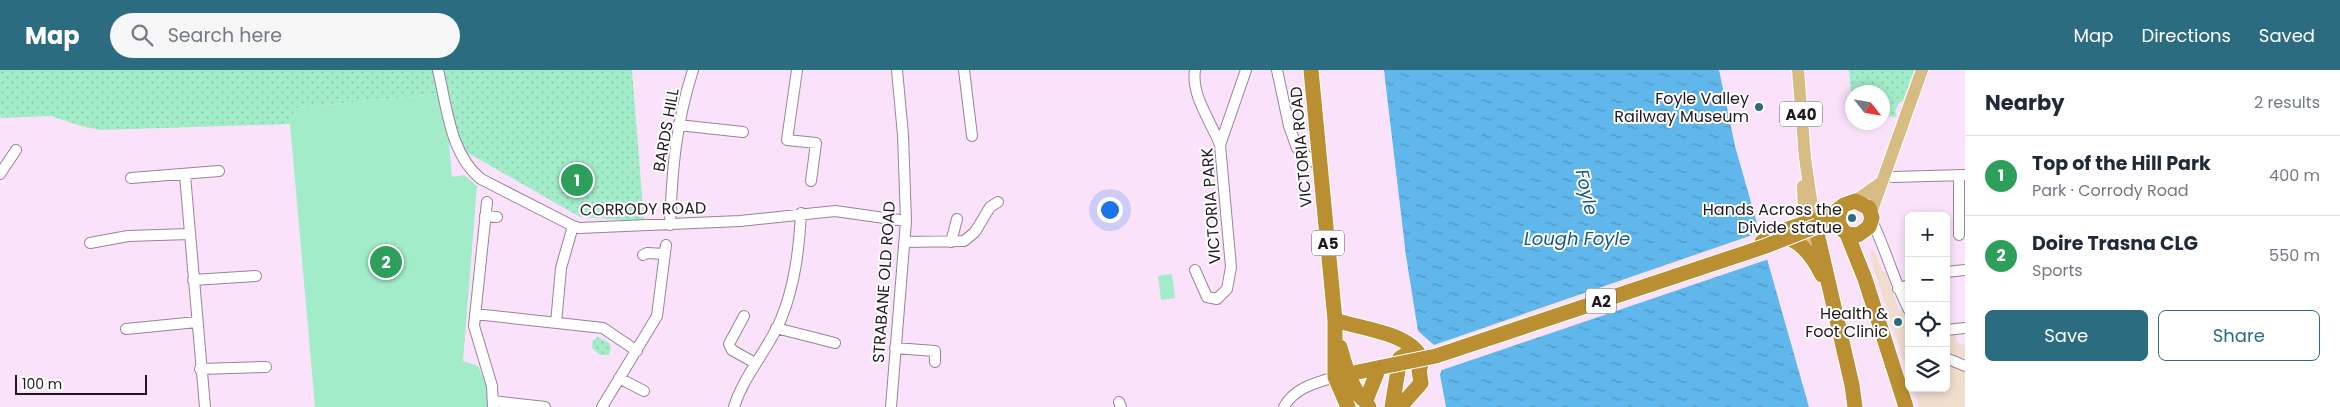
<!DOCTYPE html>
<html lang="en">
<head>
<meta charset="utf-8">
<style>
  body { margin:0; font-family:Poppins,sans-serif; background:#f6f6f7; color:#1f2937 }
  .controls { position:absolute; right:15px; bottom:15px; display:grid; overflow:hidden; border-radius:8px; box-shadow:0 2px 8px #0003 }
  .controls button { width:45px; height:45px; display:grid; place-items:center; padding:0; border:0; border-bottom:1px solid #e0e1e3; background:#fff; color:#1f2937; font:25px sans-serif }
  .compass { position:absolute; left:1845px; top:15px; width:45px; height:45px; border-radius:50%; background:#fff; box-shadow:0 2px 8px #0003; rotate:121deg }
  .scale { position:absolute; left:15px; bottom:12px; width:132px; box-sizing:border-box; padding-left:5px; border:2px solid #201820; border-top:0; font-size:14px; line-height:18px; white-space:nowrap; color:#201820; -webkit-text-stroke:4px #fff; paint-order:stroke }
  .you { position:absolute; left:1109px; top:139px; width:18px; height:18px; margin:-12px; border:4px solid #fff; border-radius:50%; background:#1a73e8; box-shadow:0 0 0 8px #1a73e833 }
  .badge { display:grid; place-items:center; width:32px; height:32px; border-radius:50%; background:#2c6c80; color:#fff; font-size:16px; font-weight:700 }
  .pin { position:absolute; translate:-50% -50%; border:2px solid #fff; box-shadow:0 1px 5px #0006 }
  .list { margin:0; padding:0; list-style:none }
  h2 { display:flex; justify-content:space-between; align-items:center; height:65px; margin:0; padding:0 20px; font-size:21px }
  h2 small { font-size:16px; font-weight:400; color:#747a83 }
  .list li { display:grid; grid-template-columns:32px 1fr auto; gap:15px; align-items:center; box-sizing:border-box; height:80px; padding:0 20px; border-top:1px solid #e0e1e3 }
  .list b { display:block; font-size:19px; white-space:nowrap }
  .list p { margin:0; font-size:16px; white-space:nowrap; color:#747a83 }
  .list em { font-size:16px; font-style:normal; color:#747a83 }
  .actions { display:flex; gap:10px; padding:15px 20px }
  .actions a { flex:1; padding:11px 0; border:1px solid #2c6c80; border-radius:8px; text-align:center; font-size:18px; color:#2c6c80 }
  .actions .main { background:#2c6c80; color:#fff }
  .icon { flex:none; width:28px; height:28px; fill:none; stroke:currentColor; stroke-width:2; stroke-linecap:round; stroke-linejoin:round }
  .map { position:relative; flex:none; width:1965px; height:337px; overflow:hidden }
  header { display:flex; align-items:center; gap:30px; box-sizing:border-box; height:70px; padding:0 25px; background:#2c6c80; color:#fff }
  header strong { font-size:24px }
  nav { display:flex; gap:28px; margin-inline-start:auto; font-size:18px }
  .search { width:350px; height:45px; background:#f6f6f7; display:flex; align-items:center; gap:12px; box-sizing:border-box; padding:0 18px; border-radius:28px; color:#747a83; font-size:19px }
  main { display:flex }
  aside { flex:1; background:#fff }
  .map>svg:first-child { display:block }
  .commercial { fill:#f1ddce }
  .park { fill:url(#park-dots) }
  .pitch { fill:#a2ecca }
  .water { fill:url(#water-ripples) }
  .pier { fill:#fae3fa }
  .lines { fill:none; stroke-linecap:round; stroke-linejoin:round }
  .minor-casing { stroke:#988398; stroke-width:12 }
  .major-casing { stroke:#fff; stroke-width:14 }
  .highway-casing { stroke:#fff; stroke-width:17 }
  .minor { stroke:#fff; stroke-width:10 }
  .major { stroke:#d6bc83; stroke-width:12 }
  .highway { stroke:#ba8f31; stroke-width:15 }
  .highway-bridge-casing { stroke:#fff; stroke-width:17; stroke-linecap:butt }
  .highway-bridge { stroke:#ba8f31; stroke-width:15 }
  .poi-dot { fill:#2c6c80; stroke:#fff; stroke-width:2 }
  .labels { text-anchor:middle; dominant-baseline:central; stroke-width:4; stroke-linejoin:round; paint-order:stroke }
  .shield { fill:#fff; stroke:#635d63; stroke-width:1 }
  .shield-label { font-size:15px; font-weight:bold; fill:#201820 }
  .poi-label { font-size:16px; fill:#201820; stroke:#fff; text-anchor:end }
  .street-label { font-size:16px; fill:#201820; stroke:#fff }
  .water-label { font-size:18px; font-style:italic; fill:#17587c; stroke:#fff }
</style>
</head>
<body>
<header>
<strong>Map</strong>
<div class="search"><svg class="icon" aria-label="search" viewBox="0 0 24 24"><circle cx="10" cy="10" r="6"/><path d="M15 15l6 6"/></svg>Search here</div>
<nav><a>Map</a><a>Directions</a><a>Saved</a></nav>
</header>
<main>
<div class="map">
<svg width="1965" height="337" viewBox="0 0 1965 337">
  <defs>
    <pattern id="park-dots" width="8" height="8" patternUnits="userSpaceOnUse" patternTransform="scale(1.25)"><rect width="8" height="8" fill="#a2ecca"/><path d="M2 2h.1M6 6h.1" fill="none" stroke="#8bcaad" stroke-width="1.8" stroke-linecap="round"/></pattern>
    <pattern id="water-ripples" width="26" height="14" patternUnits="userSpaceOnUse" patternTransform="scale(1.25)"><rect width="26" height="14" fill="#60b7ec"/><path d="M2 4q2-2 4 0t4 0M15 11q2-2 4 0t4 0" fill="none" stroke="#4f94bf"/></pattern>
  </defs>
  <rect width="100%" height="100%" fill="#fae3fa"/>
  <path class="commercial" d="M 1871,180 L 1874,181 L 1883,202 L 1886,202 L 1899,241 L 1909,238 L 1909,307 L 1871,191 Z
    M 1946,235 L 1953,265 L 1956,265 L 1956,271 L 1960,274 L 1965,275 L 1965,337 L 1919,337 L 1913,318 L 1946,318 Z"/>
  <path class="park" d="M 0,0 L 632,0 L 644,151 L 580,147 L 449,72 L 437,24 L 297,38 L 290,54 L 100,60 L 81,56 L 51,46 L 0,48 Z
    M 1849,0 L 1914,0 L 1903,31 L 1899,33 L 1895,41 L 1897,47 L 1883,46 L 1882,22 L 1852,22 L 1852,34 Z
    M 598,267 L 609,273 L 611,278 L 609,285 L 600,285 L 592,278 L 593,270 Z"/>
  <path class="pitch" d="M 437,24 L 449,72 L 452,107 L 464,105 L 477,116 L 463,291 L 478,296 L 489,322 L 487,337 L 315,337 L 290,54 L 297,38 Z
    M 1172,204 L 1175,228 L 1161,230 L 1158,206 Z"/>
  <path class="water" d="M 1384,0 L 1719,0 L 1735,76 L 1809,337 L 1446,337 L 1440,305 L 1442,298 L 1434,275 L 1418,261 L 1406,186 Z"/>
  <path class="pier" d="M 1761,162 L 1769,189 L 1439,301 L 1440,298 L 1431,276 Z"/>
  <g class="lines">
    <g class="minor-casing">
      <path id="minor" d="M 438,0 C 447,37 450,84 481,109 L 573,156 L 579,158 L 740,151 L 835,141 L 906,151
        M 797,0 L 787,70 L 816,73 L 811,111
        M 964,0 L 972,66
        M 1195,0 C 1191,26 1211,51 1220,75
        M 1277,0 L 1289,56 L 1297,78 L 1320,97
        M 678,55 L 743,62
        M 0,104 L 16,80
        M 1885,104 L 1893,107 L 1965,105
        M 185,105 L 205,337
        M 131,108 L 219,101
        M 487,132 L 474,256 L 492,316 L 493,337
        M 485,146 L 497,147
        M 1872,151 C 1886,180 1894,211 1909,240
        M 670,155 C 672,99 676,53 693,0
        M 1959,165 L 1959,105
        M 905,172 L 964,171 L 975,162 L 990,137 L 998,132
        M 951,172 L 957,149
        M 90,173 L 128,166 L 189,164
        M 643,185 L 647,183 L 665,184
        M 1195,200 L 1207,227 L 1217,229 L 1227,219 L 1231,197 L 1220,75 L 1246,0
        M 1946,202 L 1965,200
        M 193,210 L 256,206
        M 1898,219 L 1909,215
        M 475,244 L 603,258 L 637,281
        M 744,246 L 729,274 L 732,280 L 755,293
        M 556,253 L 561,198 L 573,156
        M 776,258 L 835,273
        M 126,259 L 197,252
        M 1946,260 L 1965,258
        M 895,278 L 935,281 L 935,292
        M 1946,288 L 1965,296
        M 200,299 L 266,297
        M 619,308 L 644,321
        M 493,331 L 545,337
        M 1119,332 L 1121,337
        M 602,337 L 657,246 L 666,175
        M 734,337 C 744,305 768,280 781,249 C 795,215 799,179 801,143
        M 891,337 L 906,151 L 903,65 L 897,0
        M 1284,337 C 1294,318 1315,313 1335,307"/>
    </g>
    <g class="major-casing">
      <path id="major" d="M 1798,0 L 1805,88 L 1814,150
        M 1803,116 L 1804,143 L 1816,192
        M 1855,131 L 1882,112
        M 1871,143 L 1922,0"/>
    </g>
    <g class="highway-casing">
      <path id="highway" d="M 1311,0 L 1335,250 L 1335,307 L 1348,337
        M 1817,156 L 1844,135 L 1855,131 L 1869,138 L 1872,148 L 1869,157 L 1858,165 L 1847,164 C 1838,157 1836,149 1841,139
        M 1847,164 L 1865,209 L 1906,337
        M 1790,169 C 1805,175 1815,191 1822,205
        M 1762,172 L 1779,162 L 1814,150 L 1852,315 L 1855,337
        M 1335,250 C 1360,259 1416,263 1422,292 L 1419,300 L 1421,313 L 1400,337
        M 1340,277 C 1345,294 1349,311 1359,325 C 1363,330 1366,331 1369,337
        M 1339,306 L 1382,297
        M 1366,330 L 1379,298
        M 1392,337 L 1400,288 L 1405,285"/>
    </g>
    <use href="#minor" class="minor"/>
    <use href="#major" class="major"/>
    <use href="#highway" class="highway"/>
    <g class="highway-bridge-casing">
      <path id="highway-bridge" d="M 1382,297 L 1436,286 L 1766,176 L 1817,156"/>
    </g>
    <use href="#highway-bridge" class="highway-bridge"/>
  </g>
  <g class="poi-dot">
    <circle cx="1759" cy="37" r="5"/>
    <circle cx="1852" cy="148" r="5"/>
    <circle cx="1898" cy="252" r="5"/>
  </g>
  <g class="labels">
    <g class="shield">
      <rect x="1780" y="31.5" width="42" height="25" rx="4"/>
      <rect x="1312" y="160.5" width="32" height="25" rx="4"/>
      <rect x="1586" y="218.5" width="30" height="25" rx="4"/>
    </g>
    <g class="shield-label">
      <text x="1801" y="44">A40</text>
      <text x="1328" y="173">A5</text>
      <text x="1601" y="231">A2</text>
    </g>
    <g class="poi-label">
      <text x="1749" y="28">Foyle Valley<tspan x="1749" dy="18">Railway Museum</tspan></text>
      <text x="1842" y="139">Hands Across the<tspan x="1842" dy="18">Divide statue</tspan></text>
      <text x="1888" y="243">Health &amp;<tspan x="1888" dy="18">Foot Clinic</tspan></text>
    </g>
    <g class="street-label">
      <text transform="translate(666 60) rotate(-80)">BARDS HILL</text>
      <text transform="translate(1301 77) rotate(-95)">VICTORIA ROAD</text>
      <text transform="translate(1211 136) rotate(-94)">VICTORIA PARK</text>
      <text transform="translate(643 139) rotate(-1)">CORRODY ROAD</text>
      <text transform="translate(884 212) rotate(-86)">STRABANE OLD ROAD</text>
    </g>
    <g class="water-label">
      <text transform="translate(1587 122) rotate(77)">Foyle</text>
      <text x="1577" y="168">Lough Foyle</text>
    </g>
  </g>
</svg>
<div class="controls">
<button>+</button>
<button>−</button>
<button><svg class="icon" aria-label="locate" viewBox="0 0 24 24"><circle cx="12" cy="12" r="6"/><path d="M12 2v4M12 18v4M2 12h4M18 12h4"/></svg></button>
<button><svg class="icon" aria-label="layers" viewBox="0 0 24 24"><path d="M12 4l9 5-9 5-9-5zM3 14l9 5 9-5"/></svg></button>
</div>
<svg class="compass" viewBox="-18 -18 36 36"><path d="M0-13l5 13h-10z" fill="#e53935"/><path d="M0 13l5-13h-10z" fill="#747a83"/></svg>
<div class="scale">100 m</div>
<div class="you"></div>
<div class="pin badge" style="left:577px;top:110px;background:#2e9e5b">1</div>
<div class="pin badge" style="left:386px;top:192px;background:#2e9e5b">2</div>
</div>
<aside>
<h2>Nearby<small>2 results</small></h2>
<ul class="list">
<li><span class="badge" style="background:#2e9e5b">1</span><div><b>Top of the Hill Park</b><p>Park · Corrody Road</p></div><em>400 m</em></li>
<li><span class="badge" style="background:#2e9e5b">2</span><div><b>Doire Trasna CLG</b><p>Sports</p></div><em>550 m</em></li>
</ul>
<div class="actions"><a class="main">Save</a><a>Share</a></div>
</aside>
</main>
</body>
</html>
